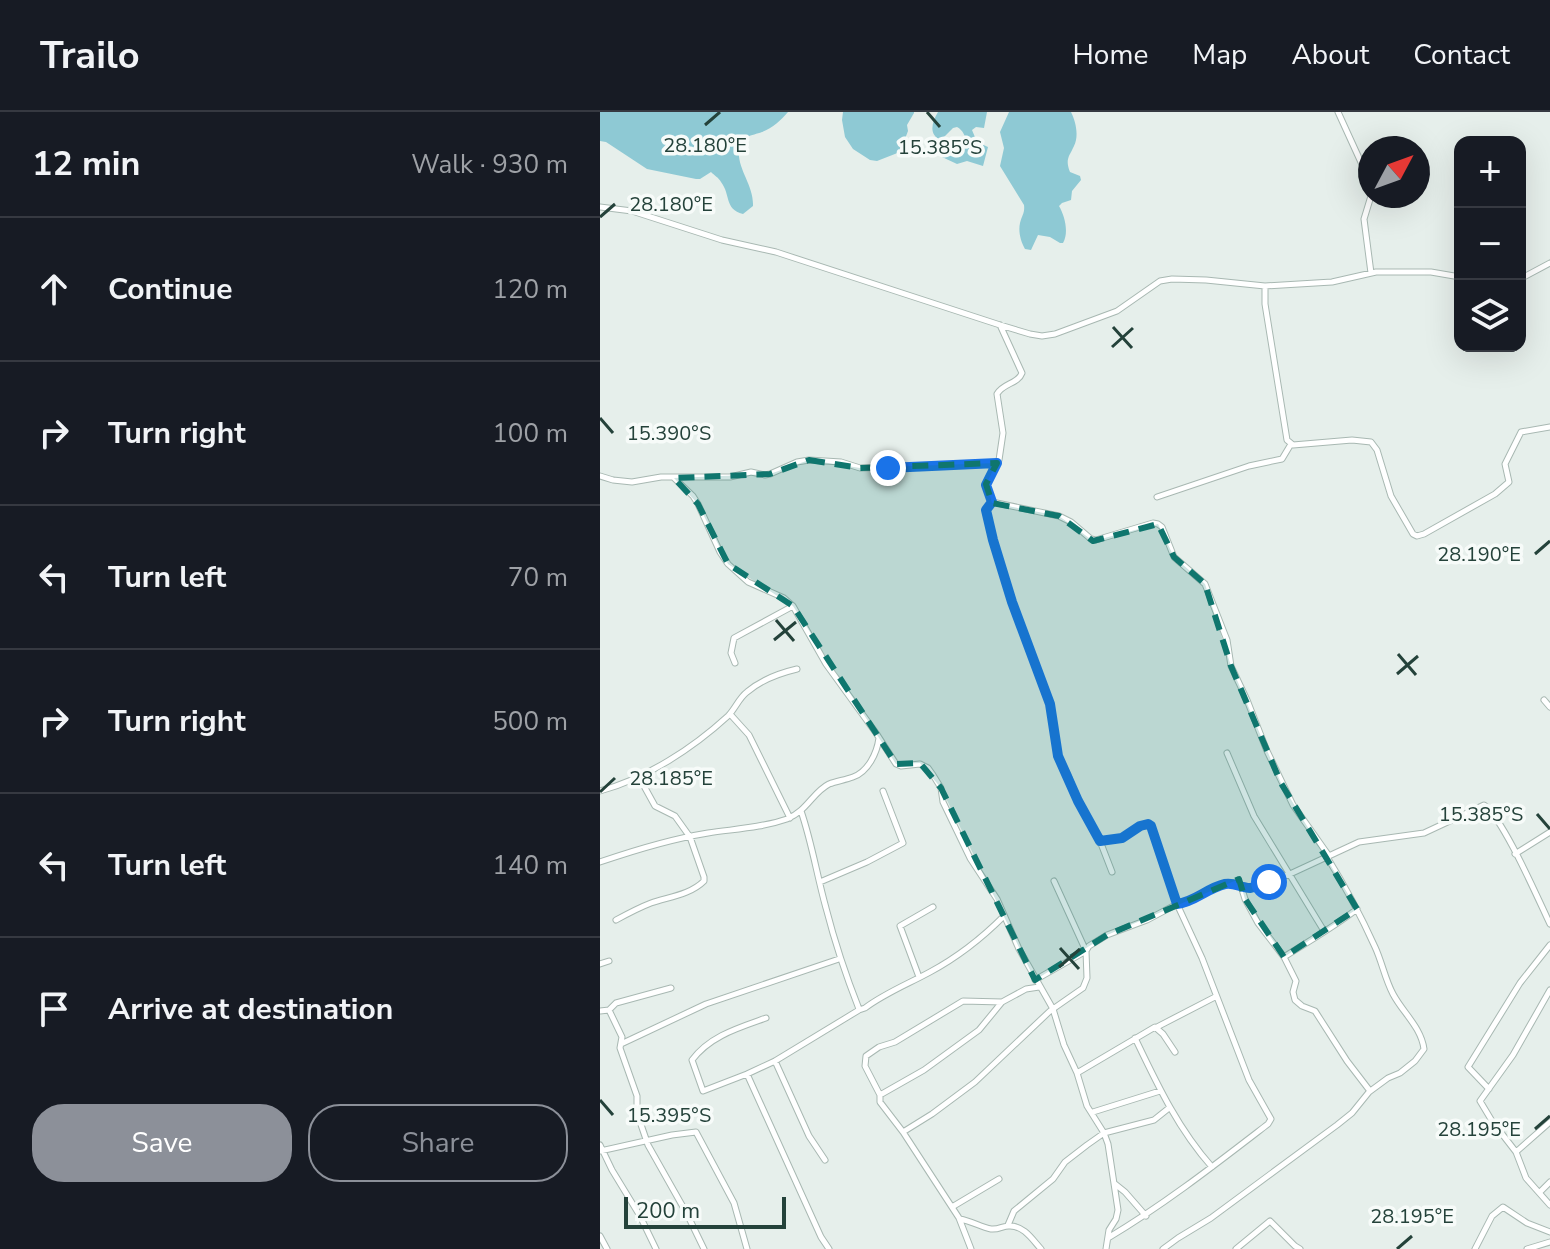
<!DOCTYPE html>
<html lang="en">
<head>
<meta charset="utf-8">
<style>
  body { margin:0; font-family:"Nunito Sans",sans-serif; background:#242831; color:#f1f3f6 }
  .controls { position:absolute; right:24px; top:24px; display:grid; overflow:hidden; border-radius:16px; box-shadow:0 8px 32px #0002 }
  .controls button { width:72px; height:72px; display:grid; place-items:center; padding:0; border:0; border-bottom:2px solid #363941; background:#171b24; color:#f1f3f6; font:40px sans-serif }
  .compass { position:absolute; left:758px; top:24px; width:72px; height:72px; border-radius:50%; background:#171b24; box-shadow:0 8px 32px #0002; rotate:49deg }
  .scale { position:absolute; left:24px; bottom:20px; width:162px; box-sizing:border-box; padding-left:8px; border:4px solid #24423a; border-top:0; font-size:22px; line-height:28px; white-space:nowrap; color:#24423a; -webkit-text-stroke:6px #f7fbf9; paint-order:stroke }
  .stop { position:absolute; width:24px; height:24px; margin:-18px; border:6px solid #1a73e8; border-radius:50%; background:#fff }
  .stop.end { background:#1a73e8; border-color:#fff; box-shadow:0 2px 8px #0008 }
  .list { margin:0; padding:0; list-style:none }
  h2 { display:flex; justify-content:space-between; align-items:center; height:104px; margin:0; padding:0 32px; font-size:34px }
  h2 small { font-size:26px; font-weight:400; color:#9ea1a6 }
  .list li { display:grid; grid-template-columns:52px 1fr auto; gap:24px; align-items:center; box-sizing:border-box; height:144px; padding:0 32px; border-top:2px solid #363941 }
  .list b { display:block; font-size:30px; white-space:nowrap }
  .list em { font-size:26px; font-style:normal; color:#9ea1a6 }
  .actions { display:flex; gap:16px; padding:24px 32px }
  .actions a { flex:1; padding:18px 0; border:2px solid #8c9099; border-radius:32px; text-align:center; font-size:28px; color:#8c9099 }
  .actions .main { background:#8c9099; color:#fff }
  .icon { flex:none; width:44px; height:44px; fill:none; stroke:currentColor; stroke-width:2; stroke-linecap:round; stroke-linejoin:round }
  .map { position:relative; flex:none; width:950px; height:1137px; overflow:hidden }
  header { display:flex; align-items:center; gap:48px; box-sizing:border-box; height:112px; padding:0 40px; background:#171b24; border-bottom:2px solid #363941 }
  header strong { font-size:38px }
  nav { display:flex; gap:44px; margin-inline-start:auto; font-size:28px }
  main { display:flex }
  aside { flex:1; background:#171b24 }
  .map>svg:first-child { display:block }
  .water { fill:#8ec9d4 }
  .lines { fill:none; stroke-linecap:round; stroke-linejoin:round }
  .minor-casing { stroke:#a8b8b2; stroke-width:7 }
  .minor { stroke:#fff; stroke-width:5 }
  .route { stroke:#1a73e8; stroke-width:10 }
  .marked { fill:#0f766e; fill-opacity:0.2; stroke:#0f766e; stroke-width:6; stroke-dasharray:16 10; stroke-linejoin:round }
  .ticks { fill:none; stroke:#24423a; stroke-width:3 }
  .ticks-label { font-size:20px; text-anchor:middle; fill:#24423a; stroke:#f7fbf9; stroke-width:7; stroke-linejoin:round; paint-order:stroke }
</style>
</head>
<body>
<header>
<strong>Trailo</strong>
<nav><a>Home</a><a>Map</a><a>About</a><a>Contact</a></nav>
</header>
<main>
<aside>
<h2>12 min<small>Walk · 930 m</small></h2>
<ul class="list">
<li><svg class="icon" aria-label="ahead" viewBox="0 0 24 24"><path d="M12 20V5M6 11l6-6 6 6"/></svg><div><b>Continue</b></div><em>120 m</em></li>
<li><svg class="icon" aria-label="right" viewBox="0 0 24 24"><path d="M7 20v-9h11M14 6l5 5-5 5"/></svg><div><b>Turn right</b></div><em>100 m</em></li>
<li><svg class="icon" aria-label="left" viewBox="0 0 24 24"><path d="M17 20v-9H6M10 6l-5 5 5 5"/></svg><div><b>Turn left</b></div><em>70 m</em></li>
<li><svg class="icon" aria-label="right" viewBox="0 0 24 24"><path d="M7 20v-9h11M14 6l5 5-5 5"/></svg><div><b>Turn right</b></div><em>500 m</em></li>
<li><svg class="icon" aria-label="left" viewBox="0 0 24 24"><path d="M17 20v-9H6M10 6l-5 5 5 5"/></svg><div><b>Turn left</b></div><em>140 m</em></li>
<li><svg class="icon" aria-label="arrive" viewBox="0 0 24 24"><path d="M6 21V4h12l-3 4 3 4H6"/></svg><div><b>Arrive at destination</b></div></li>
</ul>
<div class="actions"><a class="main">Save</a><a>Share</a></div>
</aside>
<div class="map">
<svg width="950" height="1137" viewBox="0 0 950 1137">
  <rect width="100%" height="100%" fill="#e6efeb"/>
  <path class="water" d="M 0,0 L 188,0 C 181,8 173,16 162,20 C 152,24 140,23 139,38 C 137,57 154,73 153,94 L 143,102 C 124,97 131,83 121,70 C 119,66 114,63 111,60 L 100,67 L 96,67 L 47,57 L 6,30 L 0,29 Z
    M 243,0 L 314,0 L 314,1 L 307,13 L 308,19 L 300,40 L 277,49 L 270,48 L 253,37 L 245,25 L 242,8 Z
    M 338,0 L 387,0 L 384,16 L 376,15 L 372,18 L 377,30 L 388,35 L 383,54 L 367,49 L 357,52 L 342,45 L 342,41 C 349,34 358,38 366,31 C 366,25 363,18 357,15 L 353,16 L 341,28 C 328,23 332,10 338,0 Z
    M 409,0 L 471,0 C 476,10 479,24 474,34 C 469,45 465,47 470,60 L 480,64 L 481,68 L 472,79 L 471,88 L 462,91 L 459,94 C 465,104 469,121 463,131 L 460,131 L 450,125 L 438,123 L 431,138 L 425,137 C 421,130 418,120 420,111 C 422,103 425,101 424,93 L 400,54 L 404,36 L 400,20 Z"/>
  <g class="lines">
    <g class="minor-casing">
      <path id="minor" d="M 738,0 L 770,70
        M 771,84 L 764,107 L 771,161
        M 0,95 L 32,99 L 122,128 L 176,140 L 400,213 L 430,222 L 442,224 L 455,222 L 517,199 L 560,169 L 572,167 L 606,168 L 665,174 L 732,170 L 776,160 L 831,160 L 860,165
        M 920,167 L 950,151
        M 665,174 L 665,192 L 687,328 L 693,333 L 752,328 L 771,330 L 777,338 L 791,384 L 813,422 L 817,424 L 824,422 L 895,382 L 909,370 L 905,352 L 921,320 L 950,315
        M 400,213 L 422,261 C 418,272 403,271 397,282 L 403,321 L 399,348 L 386,373 L 392,390 L 386,398 L 393,428 L 412,490 L 450,592 L 458,644 L 468,663 L 478,689 L 500,729 L 512,760
        M 0,364 L 13,368 L 32,370 L 61,365 L 130,365 L 151,360 L 165,363 L 170,362 L 197,350 L 209,348 L 241,350 L 260,356 L 397,351
        M 74,366 L 93,384 L 98,392 L 120,440 L 128,452 L 148,470 L 184,486 L 193,494 L 226,552 L 276,621 L 296,652 L 301,654 L 320,652 L 328,656 L 333,663 L 341,676 L 343,690 L 370,746 L 397,787 L 419,837 L 453,897 L 464,933 L 477,961 L 487,994 L 504,1021 L 508,1032 L 518,1098 L 516,1107 L 509,1118 L 506,1137
        M 557,385 L 649,354 L 682,347 L 691,332
        M 392,390 L 459,404 L 471,410 L 491,427 L 496,428 L 553,411 L 558,412 L 562,415 L 574,445 L 605,472 L 627,528 L 631,554 L 647,588 L 667,639 L 693,693 L 729,744
        M 135,551 L 131,541 L 134,526 L 193,494
        M 944,588 L 950,595
        M 130,602 L 149,623 L 190,706
        M 627,641 L 654,704 L 724,819
        M 0,679 C 47,666 92,637 128,604 C 135,597 139,586 147,580 C 161,568 180,561 197,557
        M 201,699 C 212,731 217,764 226,796 C 235,831 246,864 259,897
        M 500,729 C 507,728 514,728 521,726 C 533,722 538,712 551,714 L 577,792 L 602,846 L 649,968 L 671,1007 L 668,1012 C 616,1052 565,1092 508,1126
        M 915,742 L 950,720
        M 0,750 C 35,738 71,727 108,721 C 134,717 161,716 187,707 C 207,699 213,680 229,672 C 237,669 245,668 253,665 C 268,660 277,641 279,626
        M 220,770 L 267,750 L 303,731 L 283,679
        M 641,774 L 645,787 L 658,811 L 684,845 L 696,869 L 693,880 L 695,888 L 702,894 L 715,899 L 747,949 L 770,979
        M 16,808 C 27,802 38,796 51,791 C 68,785 90,783 104,769 L 104,765 L 90,725 L 75,704 L 55,694 L 39,665
        M 684,845 C 709,829 734,815 757,797
        M 0,852 L 9,849
        M 319,865 L 300,814 L 333,795
        M 435,868 L 486,839 L 454,769
        M 950,878 L 913,943 L 880,989 L 892,1009 L 916,1040 L 926,1066 L 950,1093
        M 9,898 L 22,925 L 20,936 L 37,984 L 37,1001 L 48,1033 L 87,1102 L 104,1137
        M 0,899 L 9,898 L 16,891 L 71,876
        M 166,906 C 138,916 110,924 92,948 L 103,979 L 147,962 L 175,949 L 259,898 L 265,896 C 285,881 308,872 330,860 C 358,845 382,826 404,804
        M 557,915 L 615,885
        M 535,926 C 557,972 578,1017 612,1055
        M 21,932 L 106,892 L 239,847
        M 175,949 L 209,1024 L 225,1048
        M 477,961 L 555,915 L 563,922 L 575,940
        M 147,962 L 221,1125 L 229,1137
        M 889,977 L 868,955 L 920,871 L 950,833
        M 280,983 L 265,954 L 266,944 L 279,935 L 295,930 L 363,889 L 402,890
        M 493,1000 L 560,979
        M 303,1020 L 280,990 L 280,983 L 324,958 L 379,918 L 402,890 L 426,877 L 439,875
        M 0,1033 L 12,1058 L 40,1104 L 56,1137
        M 0,1039 L 72,1023 L 96,1020 L 134,1091 L 147,1137
        M 916,1040 L 950,1010
        M 515,1072 L 525,1080 L 546,1104
        M 940,1080 L 950,1070
        M 352,1095 L 399,1067
        M 360,1107 C 371,1109 381,1115 391,1117 C 399,1118 404,1113 410,1114 C 424,1114 432,1127 441,1137
        M 408,1113 L 414,1099 L 453,1067 L 465,1050 L 487,1033 L 504,1021 L 554,1008 L 569,996
        M 0,1124 L 7,1137
        M 371,1137 L 359,1106 L 303,1020 L 332,1002 L 375,970 L 450,899 L 483,876 L 487,866 L 486,839 L 489,834 L 507,823 L 547,808 L 577,792 L 586,791 L 611,777 L 625,772 L 634,771 L 652,776 L 690,762 L 759,730 L 824,721 L 884,693 C 903,706 938,787 950,812
        M 563,1137 L 578,1126 L 611,1106 L 737,1013 L 752,1001 L 769,980 L 788,966 L 800,961 L 815,949 L 824,937 C 821,915 803,901 793,882 C 785,867 782,850 775,835 C 761,804 745,774 727,745
        M 636,1137 L 670,1109 L 695,1134 L 700,1137
        M 875,1137 L 892,1104 L 903,1095 L 927,1111 L 950,1120
        M 927,1137 L 950,1130"/>
    </g>
    <use href="#minor" class="minor"/>
  </g>
  <g class="lines">
    <path class="route" d="M 288,356 L 397,351 L 386,373 L 392,390 L 386,398 L 393,428 L 412,490 L 450,592 L 458,644 L 478,689 L 500,729 L 522,726 L 540,714 L 548,712 L 551,714 L 577,792 C 595,790 607,776 625,772 C 634,770 641,776 650,776 C 656,775 663,772 669,770"/>
  </g>
  <path class="marked" d="M 209,348 L 260,356 L 397,351 L 386,372 L 392,391 L 459,404 L 493,429 L 558,412 L 574,445 L 605,472 L 631,554 L 681,671 L 757,797 L 684,845 L 645,787 L 639,767 L 507,823 L 435,868 L 341,676 L 320,651 L 296,652 L 193,494 L 128,452 L 98,392 L 74,366 L 170,362 Z"/>
  <path class="ticks" d="M 327,0 L 340,15M 105,13 L 120,0M 0,105 L 15,92M 513,215 L 532,236M 512,235 L 533,216M 0,306 L 13,321M 935,442 L 950,429M 176,508 L 194,529M 174,528 L 196,510M 798,542 L 816,563M 797,562 L 818,544M 0,680 L 15,666M 937,702 L 950,717M 460,836 L 479,857M 459,855 L 480,837M 0,988 L 13,1003M 935,1017 L 950,1004M 797,1137 L 812,1124"/>
  <g class="ticks-label">
    <text x="105" y="40">28.180°E</text>
    <text x="340" y="42">15.385°S</text>
    <text x="71" y="99">28.180°E</text>
    <text x="69" y="328">15.390°S</text>
    <text x="879" y="449">28.190°E</text>
    <text x="71" y="673">28.185°E</text>
    <text x="881" y="709">15.385°S</text>
    <text x="69" y="1010">15.395°S</text>
    <text x="879" y="1024">28.195°E</text>
    <text x="812" y="1111">28.195°E</text>
  </g>
</svg>
<div class="controls">
<button>+</button>
<button>−</button>
<button><svg class="icon" aria-label="layers" viewBox="0 0 24 24"><path d="M12 4l9 5-9 5-9-5zM3 14l9 5 9-5"/></svg></button>
</div>
<svg class="compass" viewBox="-18 -18 36 36"><path d="M0-13l5 13h-10z" fill="#e53935"/><path d="M0 13l5-13h-10z" fill="#9ea1a6"/></svg>
<div class="scale">200 m</div>
<div class="stop" style="left:669px;top:770px"></div>
<div class="stop end" style="left:288px;top:356px"></div>
</div>
</main>
</body>
</html>
